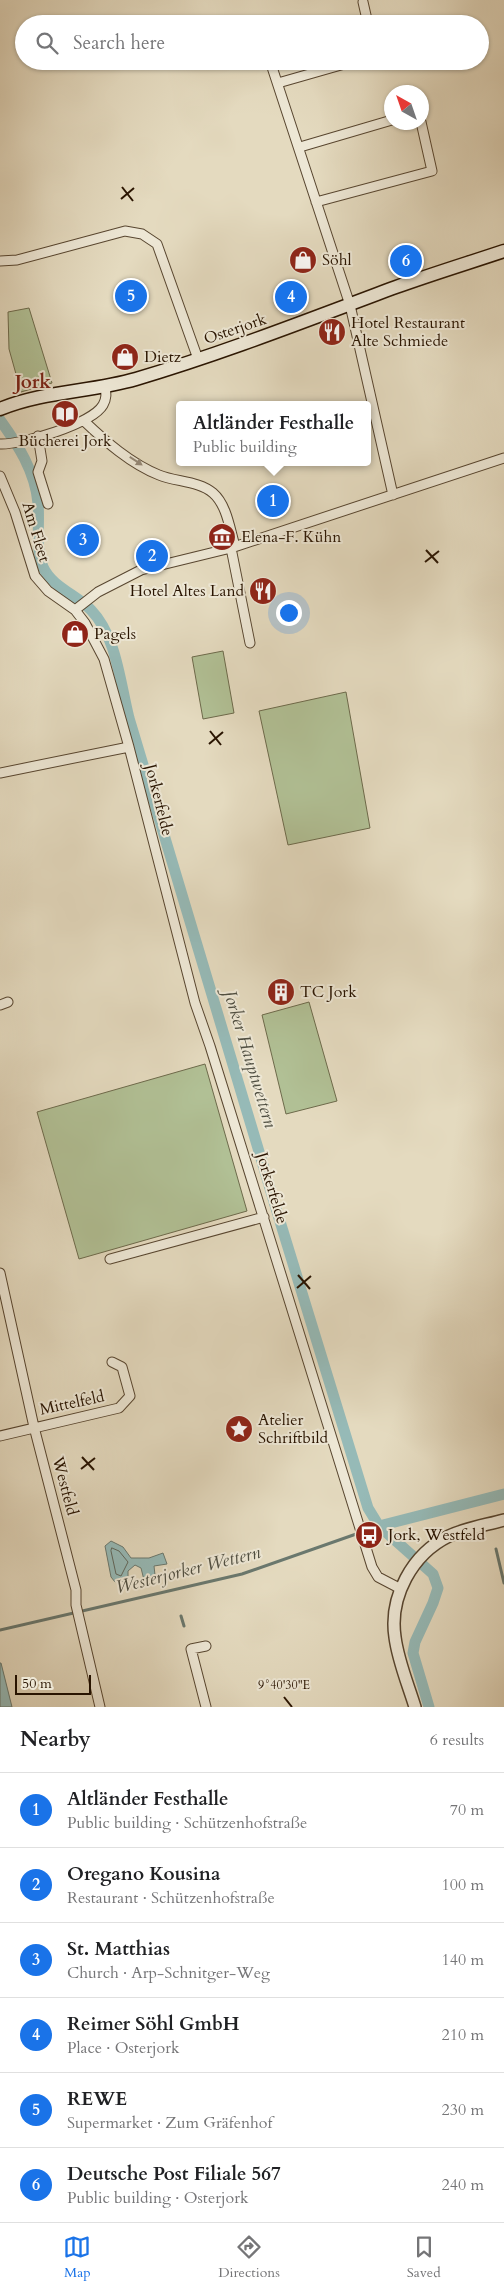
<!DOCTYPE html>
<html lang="en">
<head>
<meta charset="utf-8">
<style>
  body { margin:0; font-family:Cardo,serif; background:#f6f6f6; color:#202124 }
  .compass { position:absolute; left:384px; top:85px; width:45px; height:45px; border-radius:50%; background:#fff; box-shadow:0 1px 4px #0004; rotate:320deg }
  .scale { position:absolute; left:15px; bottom:12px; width:76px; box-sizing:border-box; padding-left:5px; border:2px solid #291401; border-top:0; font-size:14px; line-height:18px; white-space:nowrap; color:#291401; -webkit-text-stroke:4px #ede7d5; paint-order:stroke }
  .you { position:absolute; left:288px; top:612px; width:18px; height:18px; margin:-12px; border:4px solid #fff; border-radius:50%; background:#1a73e8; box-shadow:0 0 0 8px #1a73e833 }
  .badge { display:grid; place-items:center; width:32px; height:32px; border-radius:50%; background:#1a73e8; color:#fff; font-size:16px; font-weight:700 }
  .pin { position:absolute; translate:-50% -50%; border:2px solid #fff; box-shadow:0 1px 5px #0006 }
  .popup { position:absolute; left:176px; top:401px; width:195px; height:65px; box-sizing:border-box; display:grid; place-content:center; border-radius:5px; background:#fff; filter:drop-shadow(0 1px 4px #0005); font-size:16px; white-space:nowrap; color:#757577 }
  .popup b { font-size:19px; color:#202124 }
  .popup::after { content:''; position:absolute; left:50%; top:100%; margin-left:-10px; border:10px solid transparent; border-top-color:#fff }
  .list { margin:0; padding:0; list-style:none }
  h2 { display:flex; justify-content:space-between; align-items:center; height:65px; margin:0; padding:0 20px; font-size:21px }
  h2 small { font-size:16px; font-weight:400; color:#757577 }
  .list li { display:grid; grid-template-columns:32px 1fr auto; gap:15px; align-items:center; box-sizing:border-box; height:75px; padding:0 20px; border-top:1px solid #e0e0e0 }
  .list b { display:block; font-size:19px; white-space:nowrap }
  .list p { margin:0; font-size:16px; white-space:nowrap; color:#757577 }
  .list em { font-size:16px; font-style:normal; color:#757577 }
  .icon { flex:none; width:28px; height:28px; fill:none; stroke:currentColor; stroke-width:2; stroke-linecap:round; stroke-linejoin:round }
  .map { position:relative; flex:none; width:504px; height:1707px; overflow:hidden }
  .search { position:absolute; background:#fff; box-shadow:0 1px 4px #0004; left:15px; right:15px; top:15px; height:55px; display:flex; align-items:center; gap:12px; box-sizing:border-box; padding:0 18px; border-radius:28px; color:#757577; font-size:19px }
  .sheet { height:515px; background:#fff }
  nav { display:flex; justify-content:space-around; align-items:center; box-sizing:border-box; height:70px; border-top:1px solid #e0e0e0; background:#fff; font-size:14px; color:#757577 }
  nav a { display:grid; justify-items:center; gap:2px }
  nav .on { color:#1a73e8 }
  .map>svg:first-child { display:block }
  .green { fill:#b1c095; stroke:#6d6a4b }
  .water { fill:#96bab7; stroke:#6a786e }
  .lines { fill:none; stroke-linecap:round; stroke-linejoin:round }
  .shore { stroke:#60675c; stroke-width:1 }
  .stream { stroke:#6a786e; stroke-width:3 }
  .canal { stroke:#96bab7; stroke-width:11 }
  .minor-casing { stroke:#584630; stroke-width:11 }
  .tertiary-casing { stroke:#584630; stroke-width:14 }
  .secondary-casing { stroke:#291401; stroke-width:15 }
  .minor { stroke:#ede7d5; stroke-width:9 }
  .tertiary { stroke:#ede7d5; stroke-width:11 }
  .secondary { stroke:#ede7d5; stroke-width:12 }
  .oneway { fill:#958876 }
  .ticks { fill:none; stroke:#291401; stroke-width:2 }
  .labels { text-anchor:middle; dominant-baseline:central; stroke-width:4; stroke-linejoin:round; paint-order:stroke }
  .poi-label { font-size:16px; fill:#291401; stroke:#ede7d5; text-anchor:start }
  .street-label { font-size:16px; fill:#291401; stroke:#ede7d5 }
  .water-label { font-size:18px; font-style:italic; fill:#4f4e41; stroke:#ede7d5 }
  .quarter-label { font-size:19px; font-weight:bold; fill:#7a1f14; stroke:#ede7d5 }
  .ticks-label { font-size:12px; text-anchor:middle; fill:#291401; stroke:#ede7d5; stroke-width:4; stroke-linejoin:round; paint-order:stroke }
</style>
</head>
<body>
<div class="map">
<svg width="504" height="1707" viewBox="0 0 504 1707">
  <rect width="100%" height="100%" fill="#e4dabf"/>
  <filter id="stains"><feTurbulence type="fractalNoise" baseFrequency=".004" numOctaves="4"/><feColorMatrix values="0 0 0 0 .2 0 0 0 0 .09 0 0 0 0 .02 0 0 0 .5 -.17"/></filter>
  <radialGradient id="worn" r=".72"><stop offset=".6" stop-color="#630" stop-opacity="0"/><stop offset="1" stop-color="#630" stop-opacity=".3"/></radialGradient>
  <path class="green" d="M 29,308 L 52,383 L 21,392 L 9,349 L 8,312 Z
    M 223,651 L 234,713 L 203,719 L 192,657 Z
    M 346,692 L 370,828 L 288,845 L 259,711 Z
    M 309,1002 L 337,1101 L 286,1114 L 262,1015 Z
    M 205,1064 L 247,1211 L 79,1259 L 37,1112 Z"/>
  <path class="water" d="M 111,1541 L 123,1547 L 131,1558 L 149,1558 L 163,1553 L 167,1564 L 154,1566 L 155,1575 L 144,1580 L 141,1568 L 135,1565 L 128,1571 L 128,1581 L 115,1582 L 111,1577 L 105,1546 Z
    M 0,1663 L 1,1663 L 12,1707 L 0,1707 Z"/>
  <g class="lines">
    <path class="shore" d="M 112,1548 L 119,1551 L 128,1562 L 121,1576 L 116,1574 L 111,1551 Z"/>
    <path class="stream" d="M 496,1549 L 504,1583
      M 181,1616 L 184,1626
      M 0,1630 L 242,1574 L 379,1526"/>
    <path class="canal" d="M 0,420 C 18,445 35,471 38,503 C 40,524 35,547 43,567 C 52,587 77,595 91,610 C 117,637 120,683 129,718 L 275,1205 L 368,1508 L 379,1526 L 433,1574 L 438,1588 L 433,1603 L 415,1642 L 413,1653 L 429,1707
      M 379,1526 L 504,1494"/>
    <g class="minor-casing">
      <path id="minor" d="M 363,2 L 368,24
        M 270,61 L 350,305 L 393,495
        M 278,83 L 355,61
        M 300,147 L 392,120
        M 316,202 L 432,171 L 421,122
        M 0,261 L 17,260 L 125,231 L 142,234 L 157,244 L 198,359
        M 84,421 C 105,441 131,464 159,475 C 176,482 199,481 213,493 C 227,505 230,530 235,546
        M 38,436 L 42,461 L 38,472 L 48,504
        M 0,444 C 21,445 92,424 103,405 C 107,398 106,393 105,386
        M 0,476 L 15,512 L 35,576 L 48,591 L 75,610 L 85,623 L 104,659 L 129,747 L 195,1003 L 210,1046 L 372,1567 L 378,1577 L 401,1589
        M 231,548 L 250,643
        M 75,610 L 98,592 L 141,570 L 231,548 L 504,458
        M 0,773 L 129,747
        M 0,1005 L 8,1002
        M 110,1259 L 264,1217
        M 0,1273 L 34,1427 L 76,1590 L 76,1605 L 100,1707
        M 0,1436 L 119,1408 L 130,1396 L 122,1367 L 112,1362
        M 206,1707 L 191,1649 L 206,1646"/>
    </g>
    <g class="tertiary-casing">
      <path id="tertiary" d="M 415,1707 C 408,1684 398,1661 395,1637 C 389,1597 412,1554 449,1536 C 466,1528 486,1525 504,1520"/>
    </g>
    <g class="secondary-casing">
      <path id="secondary" d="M 0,409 C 44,391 91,392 136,379 C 224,353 310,319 396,287 C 432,274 468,263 504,251"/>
    </g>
    <use href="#minor" class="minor"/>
    <use href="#tertiary" class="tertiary"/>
    <use href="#secondary" class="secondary"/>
  </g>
  <defs><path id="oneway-solid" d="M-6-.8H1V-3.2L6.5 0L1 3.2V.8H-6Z" transform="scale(1.25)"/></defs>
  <use class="oneway" href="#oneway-solid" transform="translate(136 461) rotate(33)"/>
  <path class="ticks" d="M 122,187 L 133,201M 121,199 L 134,188M 426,550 L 438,563M 425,562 L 439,551M 210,731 L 221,745M 209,744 L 223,732M 298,1275 L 310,1289M 297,1288 L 311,1276M 82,1457 L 94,1470M 81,1469 L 95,1458M 284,1697 L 292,1707"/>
  <defs>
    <g id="shop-disc" transform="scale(1.4375)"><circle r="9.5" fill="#8f2418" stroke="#ede7d5"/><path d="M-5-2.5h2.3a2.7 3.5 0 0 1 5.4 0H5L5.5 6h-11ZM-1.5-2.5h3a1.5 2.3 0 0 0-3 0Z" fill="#fff"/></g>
    <g id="restaurant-disc" transform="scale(1.4375)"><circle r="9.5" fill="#8f2418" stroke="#ede7d5"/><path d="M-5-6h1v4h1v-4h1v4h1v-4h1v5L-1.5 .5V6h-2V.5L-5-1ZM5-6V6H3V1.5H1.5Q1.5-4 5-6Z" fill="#fff"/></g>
    <g id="library-disc" transform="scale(1.4375)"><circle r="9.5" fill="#8f2418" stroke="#ede7d5"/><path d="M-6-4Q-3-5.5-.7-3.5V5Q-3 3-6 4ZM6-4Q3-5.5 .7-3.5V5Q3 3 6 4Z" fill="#fff"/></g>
    <g id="museum-disc" transform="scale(1.4375)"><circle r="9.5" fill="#8f2418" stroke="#ede7d5"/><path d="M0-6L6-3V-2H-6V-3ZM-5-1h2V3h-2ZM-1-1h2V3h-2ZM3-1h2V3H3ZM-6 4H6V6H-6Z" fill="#fff"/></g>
    <g id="building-disc" transform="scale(1.4375)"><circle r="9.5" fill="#8f2418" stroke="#ede7d5"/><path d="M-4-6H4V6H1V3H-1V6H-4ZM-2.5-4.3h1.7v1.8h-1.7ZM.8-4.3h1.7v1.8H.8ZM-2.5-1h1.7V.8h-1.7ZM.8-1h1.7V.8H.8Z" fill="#fff"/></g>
    <g id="sight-disc" transform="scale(1.4375)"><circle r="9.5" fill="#8f2418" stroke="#ede7d5"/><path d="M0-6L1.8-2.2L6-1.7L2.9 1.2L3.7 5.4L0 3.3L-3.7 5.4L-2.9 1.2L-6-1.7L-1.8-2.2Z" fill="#fff"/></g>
    <g id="bus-disc" transform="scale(1.4375)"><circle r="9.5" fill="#8f2418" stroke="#ede7d5"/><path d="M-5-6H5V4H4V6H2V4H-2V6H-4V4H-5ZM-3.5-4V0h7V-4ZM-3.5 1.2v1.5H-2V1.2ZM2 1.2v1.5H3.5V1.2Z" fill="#fff"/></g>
  </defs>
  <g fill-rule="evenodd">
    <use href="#shop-disc" x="303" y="260"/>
    <use href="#restaurant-disc" x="332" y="332"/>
    <use href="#shop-disc" x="125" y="357"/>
    <use href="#library-disc" x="65" y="414"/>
    <use href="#museum-disc" x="222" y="537"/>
    <use href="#restaurant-disc" x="263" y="591"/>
    <use href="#shop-disc" x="75" y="634"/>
    <use href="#building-disc" x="281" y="992"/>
    <use href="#sight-disc" x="239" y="1429"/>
    <use href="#bus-disc" x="369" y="1535"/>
  </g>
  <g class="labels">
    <g class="poi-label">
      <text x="322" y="260">Söhl</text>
      <text x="351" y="323">Hotel Restaurant<tspan x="351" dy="18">Alte Schmiede</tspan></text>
      <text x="144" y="357">Dietz</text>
      <text x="65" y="441" text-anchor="middle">Bücherei Jork</text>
      <text x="241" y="537">Elena-F. Kühn</text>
      <text x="244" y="591" text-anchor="end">Hotel Altes Land</text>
      <text x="94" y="634">Pagels</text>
      <text x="300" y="992">TC Jork</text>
      <text x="258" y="1420">Atelier<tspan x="258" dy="18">Schriftbild</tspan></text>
      <text x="388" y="1535">Jork, Westfeld</text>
    </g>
    <g class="street-label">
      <text transform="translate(235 329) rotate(-19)">Osterjork</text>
      <text transform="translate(36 532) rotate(73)">Am Fleet</text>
      <text transform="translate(159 800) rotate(76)">Jorkerfelde</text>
      <text transform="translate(272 1188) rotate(73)">Jorkerfelde</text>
      <text transform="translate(72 1403) rotate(-12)">Mittelfeld</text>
      <text transform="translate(65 1486) rotate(75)">Westfeld</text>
    </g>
    <g class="water-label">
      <text transform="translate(250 1059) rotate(73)">Jorker Hauptwettern</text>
      <text transform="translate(188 1570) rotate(-14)">Westerjorker Wettern</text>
    </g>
    <g class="quarter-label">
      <text x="33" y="382">Jork</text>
    </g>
  </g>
  <g class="ticks-label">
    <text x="284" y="1689">9°40'30"E</text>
  </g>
  <rect width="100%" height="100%" filter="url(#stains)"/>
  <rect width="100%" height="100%" fill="url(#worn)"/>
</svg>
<svg class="compass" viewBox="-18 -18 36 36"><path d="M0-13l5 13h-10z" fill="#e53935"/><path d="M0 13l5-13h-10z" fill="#757577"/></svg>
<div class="scale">50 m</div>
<div class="you"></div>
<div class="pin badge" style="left:273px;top:501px">1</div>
<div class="popup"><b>Altländer Festhalle</b>Public building</div>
<div class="pin badge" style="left:152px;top:556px">2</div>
<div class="pin badge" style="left:83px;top:540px">3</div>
<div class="pin badge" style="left:291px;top:297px">4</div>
<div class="pin badge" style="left:131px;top:296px">5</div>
<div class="pin badge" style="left:406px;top:261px">6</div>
<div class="search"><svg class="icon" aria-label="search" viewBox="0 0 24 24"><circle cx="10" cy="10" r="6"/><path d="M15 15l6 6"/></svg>Search here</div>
</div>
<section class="sheet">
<h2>Nearby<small>6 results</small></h2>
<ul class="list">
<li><span class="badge">1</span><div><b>Altländer Festhalle</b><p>Public building · Schützenhofstraße</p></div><em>70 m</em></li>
<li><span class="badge">2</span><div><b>Oregano Kousina</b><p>Restaurant · Schützenhofstraße</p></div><em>100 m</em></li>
<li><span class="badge">3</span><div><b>St. Matthias</b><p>Church · Arp-Schnitger-Weg</p></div><em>140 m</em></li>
<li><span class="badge">4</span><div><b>Reimer Söhl GmbH</b><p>Place · Osterjork</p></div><em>210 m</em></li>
<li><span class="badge">5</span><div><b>REWE</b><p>Supermarket · Zum Gräfenhof</p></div><em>230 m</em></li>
<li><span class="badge">6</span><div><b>Deutsche Post Filiale 567</b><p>Public building · Osterjork</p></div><em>240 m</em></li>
</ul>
</section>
<nav>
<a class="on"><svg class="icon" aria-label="map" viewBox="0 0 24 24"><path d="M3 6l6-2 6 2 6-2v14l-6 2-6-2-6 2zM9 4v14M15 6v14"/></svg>Map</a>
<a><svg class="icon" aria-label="directions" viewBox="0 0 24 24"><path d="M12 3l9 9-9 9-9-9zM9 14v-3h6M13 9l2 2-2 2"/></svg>Directions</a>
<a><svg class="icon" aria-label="saved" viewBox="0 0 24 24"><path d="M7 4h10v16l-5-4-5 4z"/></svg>Saved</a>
</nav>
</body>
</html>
